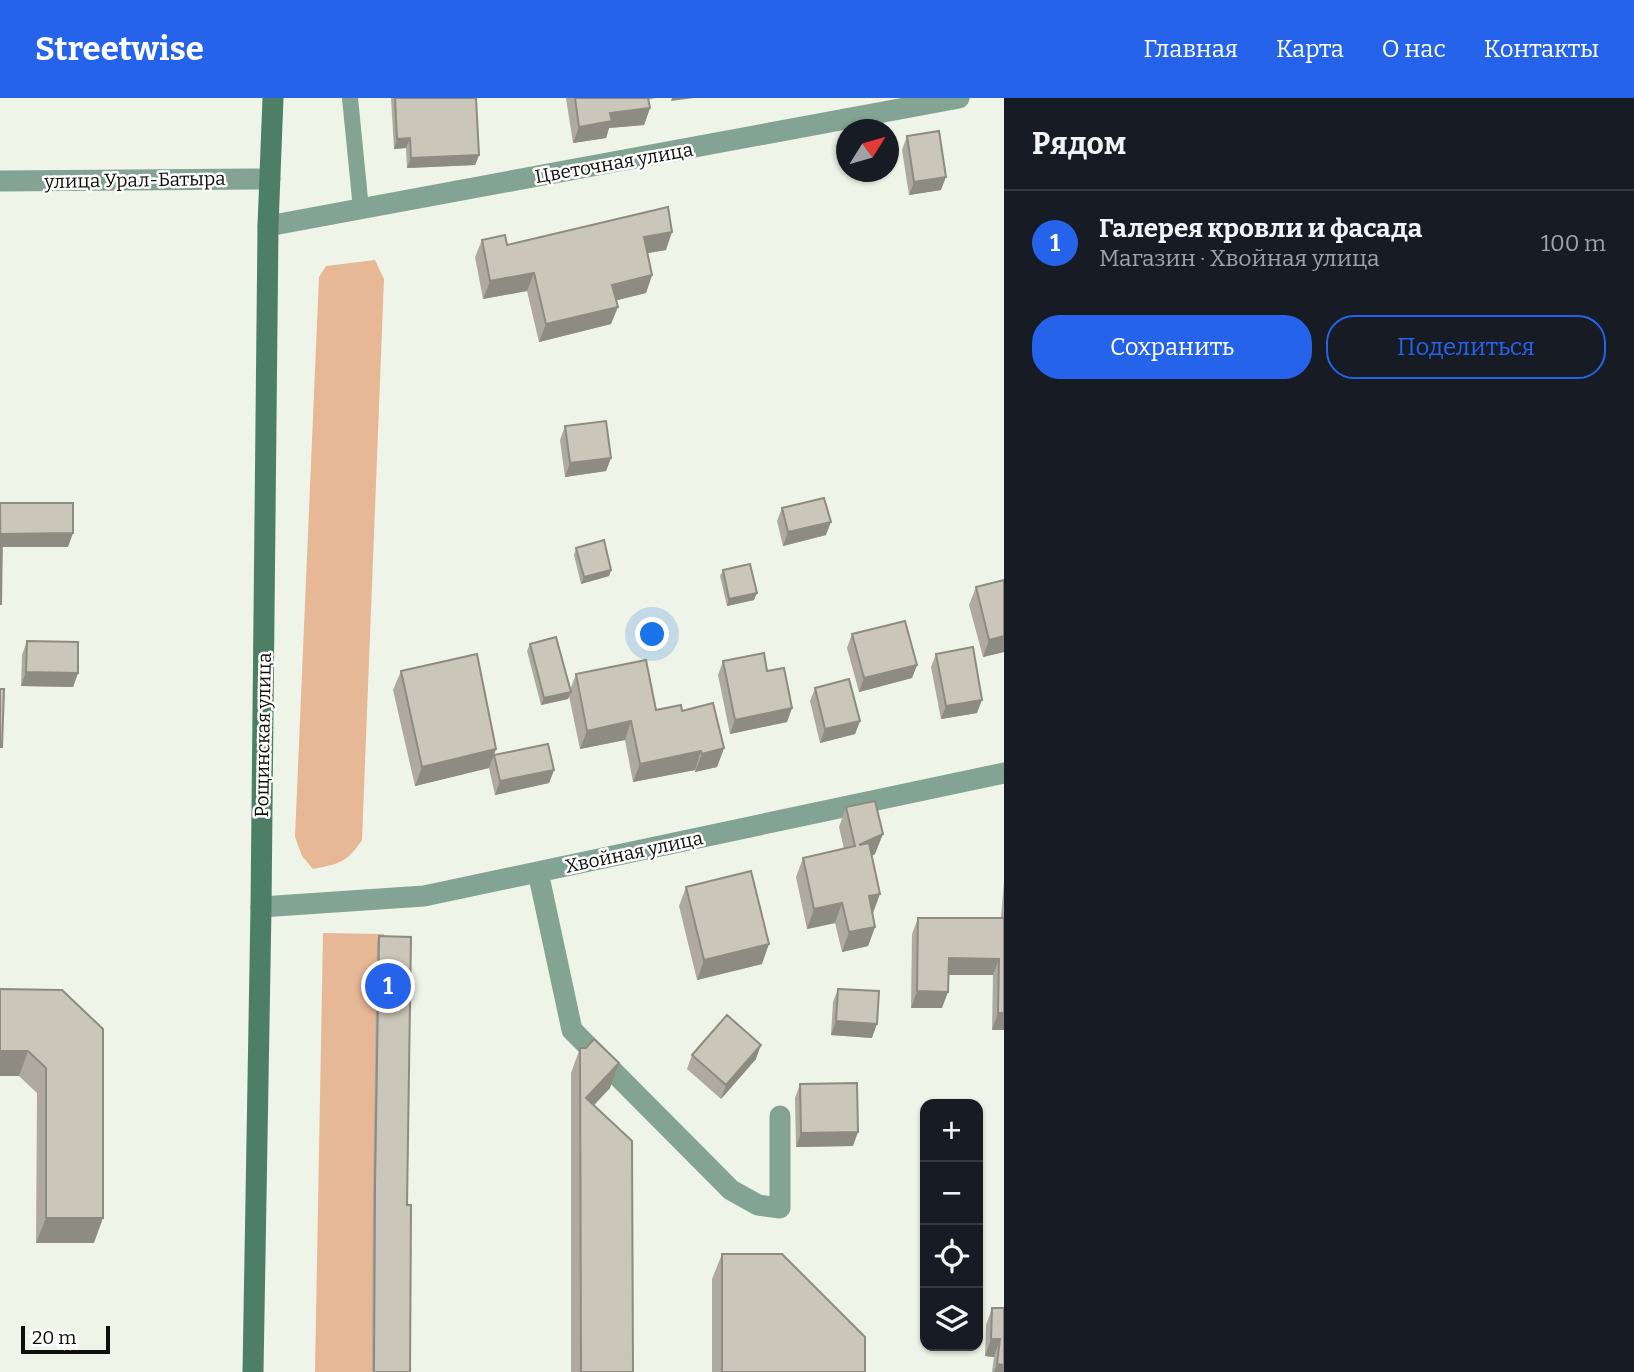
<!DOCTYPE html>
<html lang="ru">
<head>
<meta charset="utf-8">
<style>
  body { margin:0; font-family:Bitter,serif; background:#242831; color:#f1f3f6 }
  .controls { position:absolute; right:21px; bottom:21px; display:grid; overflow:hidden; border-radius:14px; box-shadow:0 2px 5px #0004 }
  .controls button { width:63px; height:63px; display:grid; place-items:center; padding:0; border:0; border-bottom:2px solid #363941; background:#171b24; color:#f1f3f6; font:35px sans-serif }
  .compass { position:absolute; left:836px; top:21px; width:63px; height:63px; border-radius:50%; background:#171b24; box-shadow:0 2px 5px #0004; rotate:53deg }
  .scale { position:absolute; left:21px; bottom:18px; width:89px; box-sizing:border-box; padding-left:7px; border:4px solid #0d0f0b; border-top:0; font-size:19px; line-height:24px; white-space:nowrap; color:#0d0f0b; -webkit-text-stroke:5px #fff; paint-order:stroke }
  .you { position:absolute; left:653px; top:537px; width:24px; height:24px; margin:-18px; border:5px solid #fff; border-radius:50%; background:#1a73e8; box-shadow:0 0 0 10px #1a73e833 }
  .badge { display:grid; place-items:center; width:46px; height:46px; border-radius:50%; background:#2563eb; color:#fff; font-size:23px; font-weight:700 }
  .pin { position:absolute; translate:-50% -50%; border:4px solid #fff; box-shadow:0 2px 7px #0006 }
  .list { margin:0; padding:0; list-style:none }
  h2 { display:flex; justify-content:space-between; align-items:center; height:91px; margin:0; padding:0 28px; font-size:30px }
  h2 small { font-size:23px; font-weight:400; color:#9ea1a6 }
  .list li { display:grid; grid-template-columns:46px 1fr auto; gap:21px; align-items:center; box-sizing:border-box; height:105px; padding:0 28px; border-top:2px solid #363941 }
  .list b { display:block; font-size:26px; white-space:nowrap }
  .list p { margin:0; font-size:23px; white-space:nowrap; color:#9ea1a6 }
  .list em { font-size:23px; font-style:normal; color:#9ea1a6 }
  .actions { display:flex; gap:14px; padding:21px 28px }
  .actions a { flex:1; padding:16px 0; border:2px solid #2563eb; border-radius:28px; text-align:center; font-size:24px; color:#2563eb }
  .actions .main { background:#2563eb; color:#fff }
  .icon { flex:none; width:38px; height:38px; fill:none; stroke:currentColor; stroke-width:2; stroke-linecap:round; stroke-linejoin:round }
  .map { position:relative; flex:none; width:1004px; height:1274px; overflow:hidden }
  header { display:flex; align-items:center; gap:42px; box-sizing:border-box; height:98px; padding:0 35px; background:#2563eb; color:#fff }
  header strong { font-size:33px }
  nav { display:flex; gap:38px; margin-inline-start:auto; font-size:24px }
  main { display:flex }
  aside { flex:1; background:#171b24 }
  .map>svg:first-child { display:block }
  .green { fill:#e7b896 }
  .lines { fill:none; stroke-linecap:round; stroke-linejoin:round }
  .lane { stroke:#84a493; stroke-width:16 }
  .street { stroke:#84a493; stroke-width:21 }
  .secondary { stroke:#4d7f66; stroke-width:21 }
  .wall { fill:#aeaa9f }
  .shaded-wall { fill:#8d8b82 }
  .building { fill:#cac6b9; stroke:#8d8b82; stroke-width:2 }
  .labels { text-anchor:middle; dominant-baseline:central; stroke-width:5; stroke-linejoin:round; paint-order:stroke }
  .street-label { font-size:19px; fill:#0d0f0b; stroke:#fff }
</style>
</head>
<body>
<header>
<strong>Streetwise</strong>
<nav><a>Главная</a><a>Карта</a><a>О нас</a><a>Контакты</a></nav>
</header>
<main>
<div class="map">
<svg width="1004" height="1274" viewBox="0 0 1004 1274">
  <rect width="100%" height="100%" fill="#eef4e7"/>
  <path class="green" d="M 375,162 L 384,181 L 362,742 C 347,765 338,766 313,771 L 302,758 L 295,739 L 319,179 L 326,168 Z
    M 323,835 L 384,836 L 374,1274 L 315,1274 Z"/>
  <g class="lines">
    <path class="lane" d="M 350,0 L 361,111"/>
    <path class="street" d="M 0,83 L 270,81
      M 268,128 L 959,0
      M 538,774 L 572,932 L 731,1092 L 758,1107 L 780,1110 L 780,1018
      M 261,809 L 424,798 L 1004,675"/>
    <path class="secondary" d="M 253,1274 L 261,809 L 268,128 L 273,0"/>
  </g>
  <path class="wall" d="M 391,0 L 476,0 L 479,57 L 475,67 L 407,70 L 406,50 L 394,51 Z
    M 566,0 L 656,0 L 648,2 L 650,10 L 644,27 L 609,30 L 606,40 L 573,45 Z
    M 907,38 L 941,92 L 909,97 L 902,52 Z
    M 482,142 L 507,147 L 666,152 L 647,155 L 652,177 L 646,195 L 616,202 L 611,226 L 539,244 L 527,193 L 483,201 L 475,159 Z
    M 565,328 L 611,360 L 606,373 L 565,379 L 560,342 Z
    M 782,410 L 826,437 L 783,448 L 777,423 Z
    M 576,450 L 611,472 L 609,478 L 581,486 L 574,457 Z
    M 723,472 L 754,502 L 727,508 L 720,478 Z
    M 1004,482 L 1004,554 L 983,559 L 969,507 L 976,489 Z
    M 852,536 L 917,567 L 912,580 L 859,594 L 847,550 Z
    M 27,543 L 78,575 L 73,589 L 21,588 L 22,557 Z
    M 530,546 L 570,592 L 576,576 L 656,612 L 682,613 L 724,650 L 717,669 L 695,674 L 695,672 L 633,684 L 625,642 L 580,651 L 569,598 L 568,601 L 541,607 L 527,553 Z
    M 936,556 L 977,615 L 941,621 L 931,569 Z
    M 723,563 L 767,573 L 792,610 L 787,624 L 730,636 L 718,577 Z
    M 401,573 L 496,651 L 494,657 L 554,672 L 549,685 L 495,697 L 489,670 L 415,688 L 393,592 Z
    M 815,590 L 860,623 L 855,636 L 820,645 L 810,603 Z
    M 846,709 L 875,756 L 872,758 L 872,815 L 875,829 L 868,848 L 842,854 L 835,825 L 807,831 L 796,779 L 803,760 L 844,751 L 839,729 Z
    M 1004,783 L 1004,932 L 992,932 L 993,877 L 948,877 L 942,910 L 911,910 L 912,836 L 918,820 L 1001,820 Z
    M 686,789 L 762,866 L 697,882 L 679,808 Z
    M 379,838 L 407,1107 L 410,1274 L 372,1274 L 373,1094 L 377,845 Z
    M 0,891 L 62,892 L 94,1145 L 36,1145 L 37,995 L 19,978 L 0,978 Z
    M 838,891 L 872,940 L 831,937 L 833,904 Z
    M 580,950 L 610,990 L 594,1007 L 633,1274 L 571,1274 L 571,975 Z
    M 692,957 L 756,961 L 721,1001 L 687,971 Z
    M 800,986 L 853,1048 L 796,1049 L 795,1000 Z
    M 722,1156 L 865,1274 L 712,1274 L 712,1181 Z
    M 992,1210 L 1004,1210 L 1004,1274 L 992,1274 L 994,1259 L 985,1258 L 986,1227 Z"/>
  <path class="shaded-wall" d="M 672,0 L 694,0 L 671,3 Z
    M 650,10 L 644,27 L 609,30 L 606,40 L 573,45 L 579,29 L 610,15 Z
    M 410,40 L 406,50 L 394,51 L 397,41 Z
    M 479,57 L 475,67 L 407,70 L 411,60 Z
    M 946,79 L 941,92 L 909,97 L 914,84 Z
    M 672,134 L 666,152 L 637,157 L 644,139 Z
    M 534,175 L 527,193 L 483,201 L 490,183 Z
    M 652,177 L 646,195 L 606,205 L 612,187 Z
    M 618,209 L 611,226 L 539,244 L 546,226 Z
    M 611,360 L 606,373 L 565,379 L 570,365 Z
    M 831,424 L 826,437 L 783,448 L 788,434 Z
    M 73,435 L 68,449 L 0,449 L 2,436 Z
    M 611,472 L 609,478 L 581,486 L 584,479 Z
    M 757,495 L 754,502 L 727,508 L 729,501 Z
    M 1004,538 L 1004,554 L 983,559 L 989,542 Z
    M 917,567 L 912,580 L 859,594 L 864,580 Z
    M 26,574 L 78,575 L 73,589 L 21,588 Z
    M 571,594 L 568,601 L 541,607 L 544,600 Z
    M 982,602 L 977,615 L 941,621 L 946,608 Z
    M 792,610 L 787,624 L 730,636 L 735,622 Z
    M 631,623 L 625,642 L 580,651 L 587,633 Z
    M 860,623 L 855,636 L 820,645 L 825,631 Z
    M 724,650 L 717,669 L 695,674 L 702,656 Z
    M 496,651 L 489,670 L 415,688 L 422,669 Z
    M 701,653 L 695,672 L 633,684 L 640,666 Z
    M 554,672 L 549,685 L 495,697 L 500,683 Z
    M 883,736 L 875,756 L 852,767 L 859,747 Z
    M 880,796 L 873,815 L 869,798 Z
    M 842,805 L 835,825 L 807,831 L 814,811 Z
    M 875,829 L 868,848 L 842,854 L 849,834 Z
    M 769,846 L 762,866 L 697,882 L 704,862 Z
    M 949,860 L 999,861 L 993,877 L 943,877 Z
    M 917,893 L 948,894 L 942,910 L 911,910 Z
    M 998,915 L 1004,915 L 1004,932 L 992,932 Z
    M 836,923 L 877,926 L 872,940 L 831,937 Z
    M 761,947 L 756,961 L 721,1001 L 726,987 Z
    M 0,953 L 28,953 L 19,978 L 0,978 Z
    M 619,965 L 610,990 L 580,1022 L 586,1000 Z
    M 858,1034 L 853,1048 L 796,1049 L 801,1035 Z
    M 46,1120 L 103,1120 L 94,1145 L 36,1145 Z
    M 991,1241 L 1000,1241 L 994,1259 L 985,1258 Z
    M 997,1266 L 1004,1267 L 1004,1274 L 994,1274 Z"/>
  <path class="building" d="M 395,0 L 476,0 L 479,57 L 411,60 L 410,40 L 397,41 Z
    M 575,0 L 648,0 L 650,10 L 610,15 L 612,23 L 579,29 Z
    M 939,33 L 946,79 L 914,84 L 907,38 Z
    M 668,109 L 672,134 L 644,139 L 652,177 L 612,187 L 618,209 L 546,226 L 534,175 L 490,183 L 482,142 L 505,137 L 507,147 Z
    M 606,323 L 611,360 L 570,365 L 565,328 Z
    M 824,400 L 831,424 L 788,434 L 782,410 Z
    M 0,405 L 73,405 L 73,435 L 2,436 L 1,507 Z
    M 604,442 L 611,472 L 584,479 L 576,450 Z
    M 750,466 L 757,495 L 729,501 L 723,472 Z
    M 1004,482 L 1004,538 L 989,542 L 976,489 Z
    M 905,523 L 917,567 L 864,580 L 852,536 Z
    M 556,539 L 571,594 L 544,600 L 530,546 Z
    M 27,543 L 78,544 L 78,575 L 26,574 Z
    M 973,549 L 982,602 L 946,608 L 936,556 Z
    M 764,555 L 767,573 L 784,570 L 792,610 L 735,622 L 723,563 Z
    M 477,556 L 496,651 L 422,669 L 401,573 Z
    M 646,562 L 656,612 L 681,607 L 682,613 L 713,605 L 724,650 L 702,656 L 701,653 L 640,666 L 631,623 L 587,633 L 576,576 Z
    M 849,581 L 860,623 L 825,631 L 815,590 Z
    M 0,591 L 4,591 L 2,649 L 0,649 Z
    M 548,646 L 554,672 L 500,683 L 494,657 Z
    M 875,703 L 883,736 L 859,747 L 869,745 L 880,796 L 869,798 L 875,829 L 849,834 L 842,805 L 814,811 L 803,760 L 855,748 L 846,709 Z
    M 751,773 L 769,846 L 704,862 L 686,789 Z
    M 918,820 L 1004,820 L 1004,915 L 998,915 L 999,861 L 949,860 L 948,894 L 917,893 Z
    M 379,838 L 411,839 L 407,1107 L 411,1107 L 410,1274 L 374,1274 L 375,1087 Z
    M 0,891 L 62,892 L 103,931 L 103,1120 L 46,1120 L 46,970 L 28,953 L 0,953 Z
    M 838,891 L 879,893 L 877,926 L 836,923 Z
    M 727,917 L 761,947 L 726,987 L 692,957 Z
    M 594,941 L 619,965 L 586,1000 L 632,1043 L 633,1274 L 581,1274 L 580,950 L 586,950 Z
    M 857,985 L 858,1034 L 801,1035 L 800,986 Z
    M 722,1156 L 782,1156 L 865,1239 L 865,1274 L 722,1274 Z
    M 992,1210 L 1004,1210 L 1004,1267 L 997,1266 L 1000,1241 L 991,1241 Z"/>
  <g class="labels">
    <g class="street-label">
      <text transform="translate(614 65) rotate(-10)">Цветочная улица</text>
      <text transform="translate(135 82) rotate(-1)">улица Урал-Батыра</text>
      <text transform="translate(263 637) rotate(-89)">Рощинская улица</text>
      <text transform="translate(634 754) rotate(-12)">Хвойная улица</text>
    </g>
  </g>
</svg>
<div class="controls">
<button>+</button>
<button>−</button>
<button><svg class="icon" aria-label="locate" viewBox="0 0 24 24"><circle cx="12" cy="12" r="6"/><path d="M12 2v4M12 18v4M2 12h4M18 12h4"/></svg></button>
<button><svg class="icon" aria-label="layers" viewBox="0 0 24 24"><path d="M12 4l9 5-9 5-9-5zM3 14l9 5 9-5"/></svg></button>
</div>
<svg class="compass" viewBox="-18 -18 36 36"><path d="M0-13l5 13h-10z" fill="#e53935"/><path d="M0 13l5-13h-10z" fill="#9ea1a6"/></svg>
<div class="scale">20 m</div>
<div class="you"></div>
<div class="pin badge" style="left:388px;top:888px">1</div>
</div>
<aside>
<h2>Рядом<small></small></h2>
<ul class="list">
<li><span class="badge">1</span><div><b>Галерея кровли и фасада</b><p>Магазин · Хвойная улица</p></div><em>100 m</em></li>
</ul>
<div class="actions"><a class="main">Сохранить</a><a>Поделиться</a></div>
</aside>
</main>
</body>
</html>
